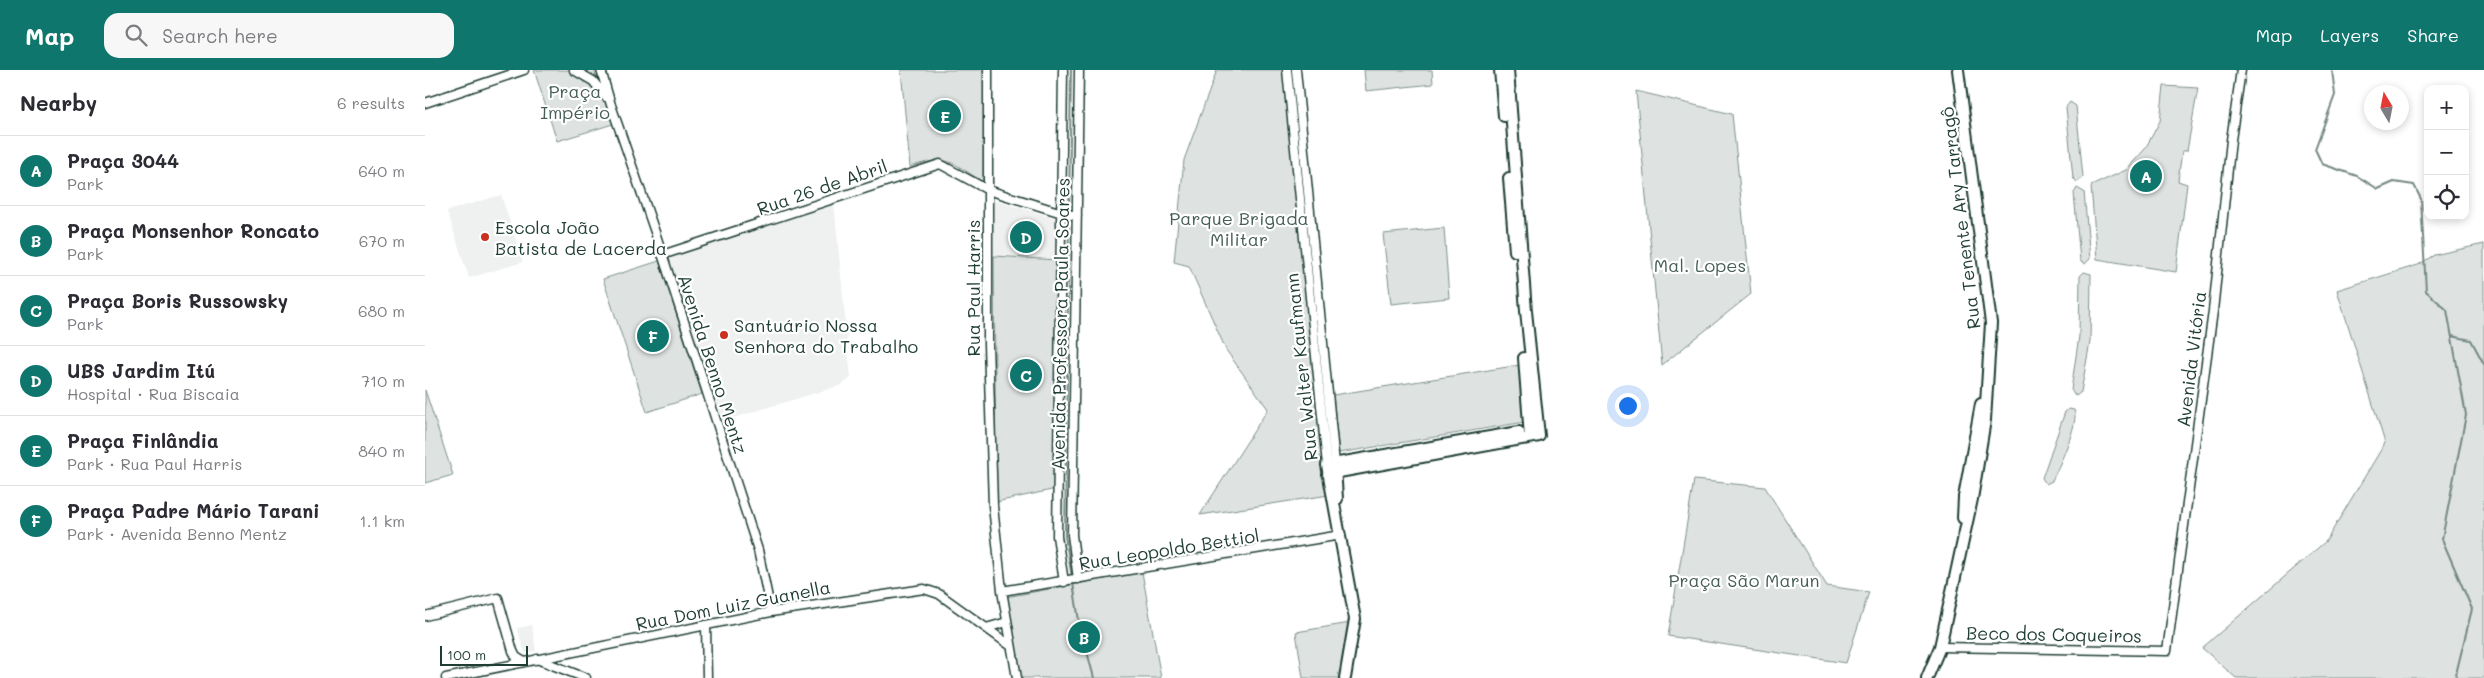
<!DOCTYPE html>
<html lang="en">
<head>
<meta charset="utf-8">
<style>
  body { margin:0; font-family:Mali,sans-serif; background:#f7f7f7; color:#2b2b33 }
  .controls { position:absolute; right:15px; top:15px; display:grid; overflow:hidden; border-radius:10px; box-shadow:0 2px 8px #0003 }
  .controls button { width:45px; height:45px; display:grid; place-items:center; padding:0; border:0; border-bottom:1px solid #e1e1e2; background:#fff; color:#2b2b33; font:25px sans-serif }
  .compass { position:absolute; left:1939px; top:15px; width:45px; height:45px; border-radius:50%; background:#fff; box-shadow:0 2px 8px #0003; rotate:350deg }
  .scale { position:absolute; left:15px; bottom:12px; width:88px; box-sizing:border-box; padding-left:5px; border:2px solid #1f3d34; border-top:0; font-size:14px; line-height:18px; white-space:nowrap; color:#1f3d34; -webkit-text-stroke:4px #fff; paint-order:stroke }
  .you { position:absolute; left:1202px; top:335px; width:18px; height:18px; margin:-12px; border:4px solid #fff; border-radius:50%; background:#1a73e8; box-shadow:0 0 0 8px #1a73e833 }
  .badge { display:grid; place-items:center; width:32px; height:32px; border-radius:50%; background:#0f766e; color:#fff; font-size:16px; font-weight:700 }
  .pin { position:absolute; translate:-50% -50%; border:2px solid #fff; box-shadow:0 1px 5px #0006 }
  .list { margin:0; padding:0; list-style:none }
  h2 { display:flex; justify-content:space-between; align-items:center; height:65px; margin:0; padding:0 20px; font-size:21px }
  h2 small { font-size:16px; font-weight:400; color:#7c7c81 }
  .list li { display:grid; grid-template-columns:32px 1fr auto; gap:15px; align-items:center; box-sizing:border-box; height:70px; padding:0 20px; border-top:1px solid #e1e1e2 }
  .list b { display:block; font-size:19px; white-space:nowrap }
  .list p { margin:0; font-size:16px; white-space:nowrap; color:#7c7c81 }
  .list em { font-size:16px; font-style:normal; color:#7c7c81 }
  .icon { flex:none; width:28px; height:28px; fill:none; stroke:currentColor; stroke-width:2; stroke-linecap:round; stroke-linejoin:round }
  .map { position:relative; flex:none; width:2059px; height:608px; overflow:hidden }
  header { display:flex; align-items:center; gap:30px; box-sizing:border-box; height:70px; padding:0 25px; background:#0f766e; color:#fff }
  header strong { font-size:24px }
  nav { display:flex; gap:28px; margin-inline-start:auto; font-size:18px }
  .search { width:350px; height:45px; background:#f7f7f7; display:flex; align-items:center; gap:12px; box-sizing:border-box; padding:0 18px; border-radius:15px; color:#7c7c81; font-size:19px }
  main { display:flex }
  aside { flex:1; background:#fff }
  .map>svg:first-child { display:block }
  .built { fill:#eef1f0 }
  .green { fill:#dee3e2; stroke:#7e908b }
  .lines { fill:none; stroke-linecap:round; stroke-linejoin:round }
  .stream { stroke:#758883; stroke-width:2 }
  .minor-casing { stroke:#1f3d34; stroke-width:11 }
  .major-casing { stroke:#1f3d34; stroke-width:14 }
  .minor { stroke:#fff; stroke-width:8 }
  .major { stroke:#fff; stroke-width:10 }
  .poi-dot { fill:#c8321e; stroke:#fff; stroke-width:2 }
  .labels { text-anchor:middle; dominant-baseline:central; stroke-width:4.5; stroke-linejoin:round; paint-order:stroke }
  .park-label { font-size:18px; fill:#455e57; stroke:#fff }
  .street-label { font-size:18px; fill:#1f3d34; stroke:#fff }
  .poi-label { font-size:18px; fill:#1f3d34; stroke:#fff; text-anchor:start }
</style>
</head>
<body>
<header>
<strong>Map</strong>
<div class="search"><svg class="icon" aria-label="search" viewBox="0 0 24 24"><circle cx="10" cy="10" r="6"/><path d="M15 15l6 6"/></svg>Search here</div>
<nav><a>Map</a><a>Layers</a><a>Share</a></nav>
</header>
<main>
<aside>
<h2>Nearby<small>6 results</small></h2>
<ul class="list">
<li><span class="badge">A</span><div><b>Praça 3044</b><p>Park</p></div><em>640 m</em></li>
<li><span class="badge">B</span><div><b>Praça Monsenhor Roncato</b><p>Park</p></div><em>670 m</em></li>
<li><span class="badge">C</span><div><b>Praça Boris Russowsky</b><p>Park</p></div><em>680 m</em></li>
<li><span class="badge">D</span><div><b>UBS Jardim Itú</b><p>Hospital · Rua Biscaia</p></div><em>710 m</em></li>
<li><span class="badge">E</span><div><b>Praça Finlândia</b><p>Park · Rua Paul Harris</p></div><em>840 m</em></li>
<li><span class="badge">F</span><div><b>Praça Padre Mário Tarani</b><p>Park · Avenida Benno Mentz</p></div><em>1.1 km</em></li>
</ul>
</aside>
<div class="map">
<svg width="2059" height="608" viewBox="0 0 2059 608">
  <rect width="100%" height="100%" fill="#fff"/>
  <filter id="ink" filterUnits="userSpaceOnUse"><feTurbulence type="fractalNoise" baseFrequency=".02" numOctaves="2"/><feDisplacementMap in="SourceGraphic" scale="10" xChannelSelector="R" yChannelSelector="G"/><feConvolveMatrix kernelMatrix="1 2 1 2 8 2 1 2 1" color-interpolation-filters="sRGB"/></filter>
  <g filter="url(#ink)">
    <path class="built" d="M 76,125 L 98,192 L 44,208 L 22,141 Z
      M 569,130 L 633,149 L 632,190 L 569,186 Z
      M 409,133 L 426,308 L 417,315 L 298,351 L 242,186 Z
      M 107,555 L 111,581 L 100,583 L 92,558 Z"/>
    <path class="green" d="M 109,0 L 169,0 L 188,54 L 132,71 Z
      M 476,0 L 559,0 L 558,112 C 524,91 525,84 485,97 Z
      M 792,0 L 860,0 L 904,425 L 775,445 L 843,339 L 801,280 L 764,196 L 749,192 L 759,90 Z
      M 939,0 L 1007,0 L 1008,14 L 941,21 Z
      M 1739,16 L 1773,18 L 1762,81 L 1757,81 L 1753,111 L 1762,114 L 1751,202 L 1672,189 L 1666,116 L 1701,100 L 1720,79 L 1735,51 Z
      M 1211,21 L 1307,44 L 1326,224 L 1237,295 Z
      M 1645,32 L 1651,36 L 1658,107 L 1652,112 L 1648,108 L 1641,37 Z
      M 1652,118 L 1659,122 L 1665,189 L 1660,194 L 1655,191 L 1649,123 Z
      M 1019,158 L 1024,228 L 966,234 L 958,164 Z
      M 2059,174 L 2059,608 L 1811,608 L 1777,578 L 1901,471 L 1960,373 L 1912,220 L 1993,195 L 2009,185 Z
      M 569,186 L 632,190 L 631,419 L 571,432 Z
      M 234,191 L 277,324 L 222,342 L 178,209 Z
      M 1659,202 L 1666,204 L 1665,272 L 1656,322 L 1651,326 L 1646,320 L 1654,266 L 1655,206 Z
      M 1095,295 L 1100,352 L 914,383 L 908,325 Z
      M 0,320 L 28,405 L 0,413 Z
      M 1644,339 L 1649,340 C 1655,352 1633,398 1627,411 L 1621,414 L 1617,408 L 1640,342 Z
      M 1269,410 L 1340,417 L 1402,516 L 1444,522 L 1421,593 L 1243,566 Z
      M 717,502 L 736,608 L 596,608 L 581,527 Z
      M 925,553 L 914,608 L 878,608 L 871,562 Z"/>
    <g class="lines">
      <path class="stream" d="M 1907,0 L 1910,25 L 1890,79 L 1897,94 L 1932,106 L 1953,119 L 1969,112 L 1989,115 L 1996,129 L 2001,221 L 2022,240 L 2041,345 L 2017,469 L 2047,539 L 2030,608
        M 644,141 L 646,0
        M 644,146 L 640,466 L 647,508
        M 2027,266 L 2046,270 L 2059,294
        M 648,513 L 654,551 L 669,608"/>
      <g class="minor-casing">
        <path id="minor" d="M 149,0 L 168,11 L 181,27
          M 176,0 L 186,35 L 231,165 L 333,480 L 346,542
          M 563,0 L 563,274 L 568,436 L 577,521 L 592,608
          M 638,0 L 632,466 L 639,512
          M 862,0 L 902,395
          M 871,0 L 910,394
          M 0,33 L 99,0
          M 237,185 L 515,94 L 563,120 L 637,143 L 652,146
          M 653,509 L 647,465 L 654,0
          M 577,521 L 916,465
          M 0,546 L 73,528 L 88,581 L 91,587 L 99,592
          M 281,555 L 282,608
          M 561,558 L 582,552
          M 1515,577 L 1742,581 L 1788,241 L 1806,70 L 1816,0
          M 112,589 L 161,608
          M 21,608 L 346,542 L 499,519 L 514,524 L 586,576"/>
      </g>
      <g class="major-casing">
        <path id="major" d="M 1075,0 L 1079,46
          M 1084,108 L 1090,181
          M 1099,288 L 1105,367
          M 910,396 L 912,429
          M 903,404 L 1114,366 L 1101,241 L 1083,0
          M 1538,448 L 1539,427 L 1556,334
          M 920,608 L 930,549 L 902,395 L 1094,362
          M 1502,608 L 1515,577 L 1547,429 L 1560,350 L 1566,253 L 1533,0"/>
      </g>
      <use href="#minor" class="minor"/>
      <use href="#major" class="major"/>
    </g>
  </g>
  <g class="poi-dot">
    <circle cx="60" cy="167" r="5"/>
    <circle cx="299" cy="265" r="5"/>
  </g>
  <g class="labels">
    <g class="park-label">
      <text x="150" y="21">Praça<tspan x="150" dy="21">Império</tspan></text>
      <text x="814" y="148">Parque Brigada<tspan x="814" dy="21">Militar</tspan></text>
      <text x="1275" y="195">Mal. Lopes</text>
      <text x="1319" y="510">Praça São Marun</text>
    </g>
    <g class="street-label">
      <text transform="translate(397 117) rotate(-19)">Rua 26 de Abril</text>
      <text transform="translate(1535 148) rotate(-97)">Rua Tenente Ary Tarragô</text>
      <text transform="translate(548 218) rotate(-90)">Rua Paul Harris</text>
      <text transform="translate(635 254) rotate(-89)">Avenida Professora Paula Soares</text>
      <text transform="translate(1766 289) rotate(-83)">Avenida Vitória</text>
      <text transform="translate(288 294) rotate(72)">Avenida Benno Mentz</text>
      <text transform="translate(876 297) rotate(-96)">Rua Walter Kaufmann</text>
      <text transform="translate(744 479) rotate(-9)">Rua Leopoldo Bettiol</text>
      <text transform="translate(308 535) rotate(-11)">Rua Dom Luiz Guanella</text>
      <text transform="translate(1629 564) rotate(1)">Beco dos Coqueiros</text>
    </g>
    <g class="poi-label">
      <text x="70" y="157">Escola João<tspan x="70" dy="21">Batista de Lacerda</tspan></text>
      <text x="309" y="255">Santuário Nossa<tspan x="309" dy="21">Senhora do Trabalho</tspan></text>
    </g>
  </g>
</svg>
<div class="controls">
<button>+</button>
<button>−</button>
<button><svg class="icon" aria-label="locate" viewBox="0 0 24 24"><circle cx="12" cy="12" r="6"/><path d="M12 2v4M12 18v4M2 12h4M18 12h4"/></svg></button>
</div>
<svg class="compass" viewBox="-18 -18 36 36"><path d="M0-13l5 13h-10z" fill="#e53935"/><path d="M0 13l5-13h-10z" fill="#7c7c81"/></svg>
<div class="scale">100 m</div>
<div class="you"></div>
<div class="pin badge" style="left:1721px;top:106px">A</div>
<div class="pin badge" style="left:659px;top:567px">B</div>
<div class="pin badge" style="left:601px;top:305px">C</div>
<div class="pin badge" style="left:601px;top:167px">D</div>
<div class="pin badge" style="left:520px;top:46px">E</div>
<div class="pin badge" style="left:228px;top:266px">F</div>
</div>
</main>
</body>
</html>
